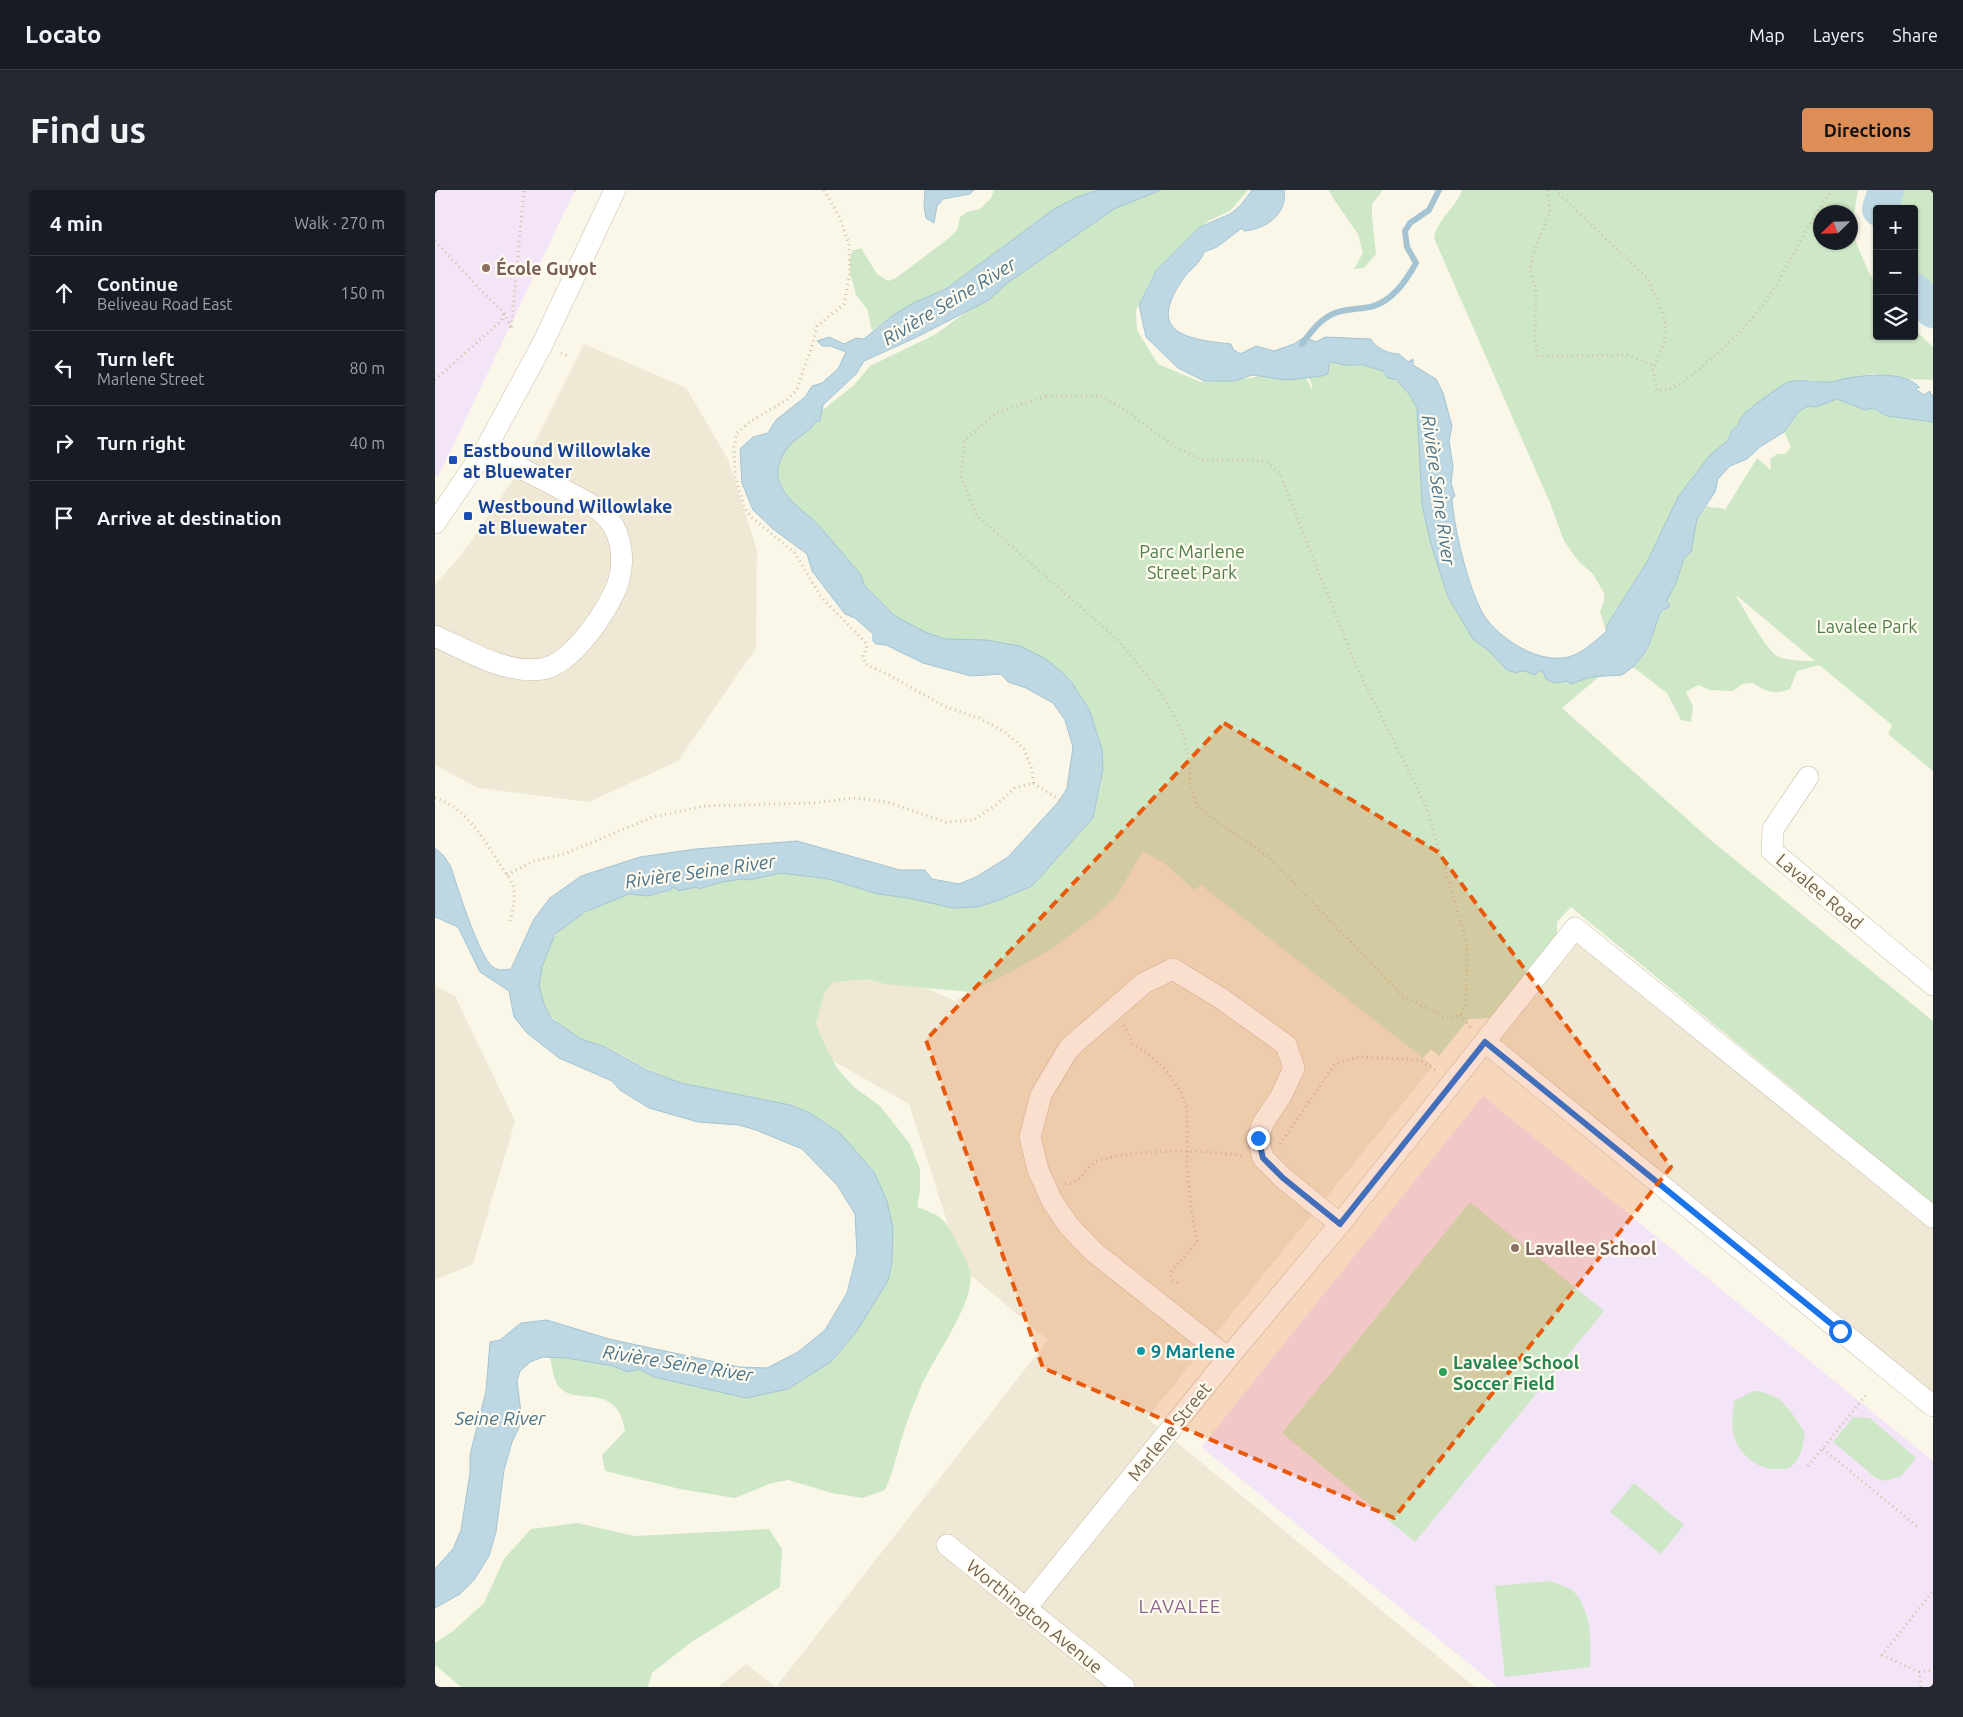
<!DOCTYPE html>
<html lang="en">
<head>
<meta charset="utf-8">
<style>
  body { margin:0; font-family:Ubuntu,sans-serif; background:#242831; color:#f1f3f6 }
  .controls { position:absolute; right:15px; top:15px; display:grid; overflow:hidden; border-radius:5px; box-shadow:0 1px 4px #0004 }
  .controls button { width:45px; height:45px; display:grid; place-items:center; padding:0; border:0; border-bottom:1px solid #363941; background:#171b24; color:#f1f3f6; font:25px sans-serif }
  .compass { position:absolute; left:1378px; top:15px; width:45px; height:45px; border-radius:50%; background:#171b24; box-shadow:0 1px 4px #0004; rotate:247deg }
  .stop { position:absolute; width:15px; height:15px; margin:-11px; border:4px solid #1a73e8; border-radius:50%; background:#fff }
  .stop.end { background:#1a73e8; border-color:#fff; box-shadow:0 1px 5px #0008 }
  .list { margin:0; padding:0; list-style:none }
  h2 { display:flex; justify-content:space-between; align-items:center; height:65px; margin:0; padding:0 20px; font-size:21px }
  h2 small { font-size:16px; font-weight:400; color:#9ea1a6 }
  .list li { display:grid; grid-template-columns:32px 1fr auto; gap:15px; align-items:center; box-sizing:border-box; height:75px; padding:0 20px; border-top:1px solid #363941 }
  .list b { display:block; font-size:19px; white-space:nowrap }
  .list p { margin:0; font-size:16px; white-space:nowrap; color:#9ea1a6 }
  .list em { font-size:16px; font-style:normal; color:#9ea1a6 }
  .icon { flex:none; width:28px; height:28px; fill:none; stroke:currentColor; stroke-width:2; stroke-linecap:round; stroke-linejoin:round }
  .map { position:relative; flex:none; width:1498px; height:1497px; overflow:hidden; border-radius:5px }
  header { display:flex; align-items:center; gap:30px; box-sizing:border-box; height:70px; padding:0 25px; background:#171b24; border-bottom:1px solid #363941 }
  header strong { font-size:24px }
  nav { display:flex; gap:28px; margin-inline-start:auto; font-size:18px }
  .intro { display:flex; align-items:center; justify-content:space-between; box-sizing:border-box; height:120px; padding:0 30px }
  h1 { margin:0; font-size:35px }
  .button { padding:12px 22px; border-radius:5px; background:#dc8e56; color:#111; font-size:18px; font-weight:700 }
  main { display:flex; gap:30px; padding:0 30px }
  aside { flex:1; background:#171b24; border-radius:5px; box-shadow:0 1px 4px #0004 }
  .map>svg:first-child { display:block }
  .residential { fill:#efe8d4 }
  .education { fill:#f4e4f7 }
  .green { fill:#cee8c7; fill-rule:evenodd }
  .water { fill:#bdd7e3; stroke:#a4c4d4 }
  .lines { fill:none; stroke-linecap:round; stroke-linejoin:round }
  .stream { stroke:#a4c4d4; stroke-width:6 }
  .river { stroke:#bdd7e3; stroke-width:36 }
  .minor-casing { stroke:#c9bfac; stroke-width:22 }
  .path { stroke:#d3c0a4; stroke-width:3; stroke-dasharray:1 4; stroke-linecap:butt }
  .minor { stroke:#fff; stroke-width:21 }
  .route { stroke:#1a73e8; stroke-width:6 }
  .marked { fill:#e8590c; fill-opacity:0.2; stroke:#e8590c; stroke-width:4; stroke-dasharray:10 6; stroke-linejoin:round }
  .education-dot { fill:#8d6e63; stroke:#fefbee; stroke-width:2 }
  .transit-dot { fill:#1a4fb4; stroke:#fefbee; stroke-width:2 }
  .culture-dot { fill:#0f9aa8; stroke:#fefbee; stroke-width:2 }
  .leisure-dot { fill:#2e9e5b; stroke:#fefbee; stroke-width:2 }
  .labels { text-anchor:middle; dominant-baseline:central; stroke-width:4.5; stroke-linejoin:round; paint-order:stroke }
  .education-label { font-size:18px; font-weight:bold; fill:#785e54; stroke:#fefbee; text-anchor:start }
  .transit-label { font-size:18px; font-weight:bold; fill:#164399; stroke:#fefbee; text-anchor:start }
  .park-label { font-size:18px; fill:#4f7e49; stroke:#fefbee }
  .street-label { font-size:18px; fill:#73624e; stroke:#fefbee }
  .culture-label { font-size:18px; font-weight:bold; fill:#0d838f; stroke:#fefbee; text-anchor:start }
  .leisure-label { font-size:18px; font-weight:bold; fill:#27864d; stroke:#fefbee; text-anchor:start }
  .water-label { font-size:19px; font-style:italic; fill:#4c758b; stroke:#fefbee }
  .neighbourhood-label { font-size:19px; letter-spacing:1px; fill:#8a668f; stroke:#fefbee }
</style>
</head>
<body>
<header>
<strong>Locato</strong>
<nav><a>Map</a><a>Layers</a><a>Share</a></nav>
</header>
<div class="intro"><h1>Find us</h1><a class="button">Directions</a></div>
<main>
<aside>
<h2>4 min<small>Walk · 270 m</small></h2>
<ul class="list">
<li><svg class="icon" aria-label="ahead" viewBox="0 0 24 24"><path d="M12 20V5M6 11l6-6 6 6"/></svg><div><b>Continue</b><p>Beliveau Road East</p></div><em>150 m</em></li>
<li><svg class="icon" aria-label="left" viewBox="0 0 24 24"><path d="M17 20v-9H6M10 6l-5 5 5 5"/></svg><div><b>Turn left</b><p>Marlene Street</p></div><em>80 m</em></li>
<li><svg class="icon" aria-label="right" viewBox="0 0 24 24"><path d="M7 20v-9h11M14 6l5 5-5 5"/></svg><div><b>Turn right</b></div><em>40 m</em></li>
<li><svg class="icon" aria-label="arrive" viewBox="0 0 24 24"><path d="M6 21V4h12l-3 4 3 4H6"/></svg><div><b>Arrive at destination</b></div></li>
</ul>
</aside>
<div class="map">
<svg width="1498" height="1497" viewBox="0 0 1498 1497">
  <rect width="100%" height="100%" fill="#fbf7e8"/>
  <path class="residential" d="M 149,154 L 251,198 L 293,269 L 322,360 L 321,458 L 243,571 L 154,612 L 43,598 L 0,575 L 0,394 L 24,368 L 89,274 Z
    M 709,647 L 998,876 L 712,1228 L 1040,1497 L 341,1497 L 613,1150 L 527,1078 L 474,914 L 358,848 L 401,758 L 520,811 L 635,738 Z
    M 1138,727 L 1498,1021 L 1498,1213 L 1042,851 Z
    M 0,796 L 20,806 L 80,931 L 38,1074 L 0,1090 Z
    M 311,1474 L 341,1497 L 283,1497 Z"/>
  <path class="education" d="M 0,0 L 140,0 L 3,287 L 0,285 Z
    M 1048,906 L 1498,1271 L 1498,1497 L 1063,1497 L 766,1257 Z"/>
  <path class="green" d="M 559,0 L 664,0 L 642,7 L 619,19 L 511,99 L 478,113 L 457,126 L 437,141 L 432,119 L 421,105 L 415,83 L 415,71 L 417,61 L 426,58 L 442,84 L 453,91 L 461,88 L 514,48 L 522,40 L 525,27 L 532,22 L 545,19 L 556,8 Z
    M 724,0 L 813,0 L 795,21 L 773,31 L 733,68 L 716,89 L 701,120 L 702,140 L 723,174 L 766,192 L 815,188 L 866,177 L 877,200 L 877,195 L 873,187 L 880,186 L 897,172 C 910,176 939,174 948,181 C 950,183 951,186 953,188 C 955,189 958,189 960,190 C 970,195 978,208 982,218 L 987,315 L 996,354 L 1013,407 L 1038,449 L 1054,461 L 1072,480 L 1081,483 C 1088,479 1092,482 1099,485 L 1105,481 L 1108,481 L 1111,489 L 1125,493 L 1133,491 L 1139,493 L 1155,487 L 1165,486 L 1127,518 L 1278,652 L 1498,831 L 1498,1014 L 1136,717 L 1122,732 L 1122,744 L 1055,828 L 1034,829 L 1004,866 L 996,859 L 988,868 L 766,695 L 759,700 L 733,676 L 708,661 L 680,708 L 654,731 L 618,758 L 570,785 L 535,802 L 450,794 L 433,789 L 398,792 L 389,804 L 381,833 L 385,845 L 401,877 L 419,897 L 445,916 L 475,954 L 485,979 L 485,1001 L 482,1017 C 510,1027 511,1031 524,1057 C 528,1064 533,1073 535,1081 C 542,1111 497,1169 485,1199 C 480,1212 474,1225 470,1238 C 463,1259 459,1280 450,1300 L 428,1308 L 397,1303 L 353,1290 L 337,1293 L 300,1308 L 245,1299 L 170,1281 L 167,1265 L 190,1241 C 182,1190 141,1217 124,1197 C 118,1189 117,1176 115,1167 L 132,1168 L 178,1176 L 193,1182 L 204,1179 L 219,1187 L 311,1208 L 398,1171 L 421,1142 L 453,1091 L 375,923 C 334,906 289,905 246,893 C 219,885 196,869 171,857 C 163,854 153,853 146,849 C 126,838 103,819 104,794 C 105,779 112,765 117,751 C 125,732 174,709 193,705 C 202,703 213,706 223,704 C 230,703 234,699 241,698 L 243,701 L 261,697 L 264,699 L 287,692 L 307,689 L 314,690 L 346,683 L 394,689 L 443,704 L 473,708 L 597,696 L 658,628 L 666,593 L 624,490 L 474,446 L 328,283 L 384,223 L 419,195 L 435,176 L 501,144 L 671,19 Z
    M 894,0 L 948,0 L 937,14 L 937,26 L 941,64 L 929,78 L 919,79 L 928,63 L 923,44 L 898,8 Z
    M 1027,0 L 1423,0 L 1419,24 L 1421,52 L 1434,83 L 1442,96 L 1442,146 L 1479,146 L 1479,139 L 1498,157 L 1498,190 L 1474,189 L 1437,184 L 1395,193 L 1377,190 L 1357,191 L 1332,205 L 1318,218 L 1303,236 L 1297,240 L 1293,250 L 1275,265 L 1212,372 L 1172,434 L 1171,442 L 1165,421 L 1169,411 L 1169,403 L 1158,384 L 1144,372 L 1129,351 L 1115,313 L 999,48 C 1002,30 1021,17 1027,0 ZM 1386,22 L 1416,22 L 1416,52 L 1386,52 Z
    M 1456,0 L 1498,0 L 1498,114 L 1479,95 L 1479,19 L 1449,19 Z
    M 1402,209 L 1430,220 L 1437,218 L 1452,226 L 1498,232 L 1498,581 L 1453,544 L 1457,535 L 1384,475 L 1362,481 L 1355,499 C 1340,505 1331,502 1318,493 L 1307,494 L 1298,501 L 1274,500 L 1263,495 L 1251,502 L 1258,516 L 1256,532 L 1246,530 L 1232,503 L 1198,477 C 1205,470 1211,463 1215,454 C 1220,442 1219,426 1231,418 L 1232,407 L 1241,393 L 1249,368 L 1256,362 L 1262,329 L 1272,316 C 1278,319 1284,316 1290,320 L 1322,268 L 1336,280 L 1335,269 L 1342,264 L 1350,264 L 1356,257 L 1349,242 L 1364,221 L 1374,216 L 1381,217 ZM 1301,406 L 1302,406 L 1380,471 C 1368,471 1356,471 1344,467 C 1332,462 1309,419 1301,406 Z
    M 1035,1012 L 1169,1121 L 980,1352 L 847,1243 Z
    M 1318,1201 C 1346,1202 1356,1221 1370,1243 C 1368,1255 1366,1271 1354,1278 C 1351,1279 1346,1279 1342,1279 C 1324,1280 1308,1267 1300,1250 C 1295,1237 1298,1223 1299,1211 Z
    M 1418,1227 L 1435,1228 L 1481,1268 L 1466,1286 L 1450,1291 L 1441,1288 L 1398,1252 Z
    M 1199,1293 L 1249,1335 L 1226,1364 L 1175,1322 Z
    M 142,1333 L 200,1346 L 334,1339 L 347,1359 L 345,1397 L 255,1453 L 217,1483 L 213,1497 L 26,1497 L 0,1475 L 0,1453 L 18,1441 L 49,1413 L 69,1369 L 96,1339 Z
    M 1114,1391 C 1121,1394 1135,1397 1139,1402 C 1157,1422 1156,1452 1155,1477 L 1070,1487 L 1060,1396 Z"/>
  <path class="water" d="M 490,0 L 539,0 L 535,4 L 508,9 L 502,16 L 499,33 L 491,28 L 489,16 Z
    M 664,0 L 726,0 L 679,19 L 571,94 L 554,110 L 480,148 L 429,171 L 421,184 L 388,215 L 385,231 L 381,231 C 373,245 356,249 349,263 C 343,273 340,285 346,296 C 353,312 371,322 383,335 C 398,351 412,369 426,385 L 429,395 L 460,426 L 490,442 L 510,449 L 551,450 L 585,456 L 611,469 L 629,484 L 637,493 L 654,519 L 667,559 L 668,579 L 658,628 L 597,696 L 564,710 L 543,717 L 518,718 L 473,708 L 443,704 L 394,689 L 346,683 L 314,690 L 307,689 L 287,692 L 264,699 L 261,697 L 243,701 L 241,698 L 236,698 L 236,700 L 212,706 L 194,704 L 150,722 L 120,744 L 107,777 L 104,796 L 110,817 L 117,829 L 146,849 L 170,857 L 214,881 L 246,893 L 355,915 L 375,923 L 405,943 L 439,982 L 452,1011 L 458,1038 L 457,1072 L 453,1091 L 421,1142 L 397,1171 L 353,1199 L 311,1208 L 219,1187 L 204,1179 L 193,1182 L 178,1176 L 132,1168 L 108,1167 L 95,1172 L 85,1181 L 82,1191 L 87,1231 L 77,1252 L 69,1280 L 61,1342 L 54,1366 L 39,1390 L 25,1404 L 0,1418 L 0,1379 L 18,1359 L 26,1340 L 35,1283 L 35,1265 L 51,1201 L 55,1152 L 65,1150 L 86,1133 L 112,1130 L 174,1149 L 304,1177 L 332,1178 L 363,1162 L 390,1140 L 412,1103 L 422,1063 L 420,1024 L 402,995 L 367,959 L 321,940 L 304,935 L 263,932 L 214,918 L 185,900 L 177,891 L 124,868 L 92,843 L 79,827 L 74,801 L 45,782 L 23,737 L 0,727 L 0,658 L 9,666 L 16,677 C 22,696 44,767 58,777 C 64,781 69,780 76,779 L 99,729 L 115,708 L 146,686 L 205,667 L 261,659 L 362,651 L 465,680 L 490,680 L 497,689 L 524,694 L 541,687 L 573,667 L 625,610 L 632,598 L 638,557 L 630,530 L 618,513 L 591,498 L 573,492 L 566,484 L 536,486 L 488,473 L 451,455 L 441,454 L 438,451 L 438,444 L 420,428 L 410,424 L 377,381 L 372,364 L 338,339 L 318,320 L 307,293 L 305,259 L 318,247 L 333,243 L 341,230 L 370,207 L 377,196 L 387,193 L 403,179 L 411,162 L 395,156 L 387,156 L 382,151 L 394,147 L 409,154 L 421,148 L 429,149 L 457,126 L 478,113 L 511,99 L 619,19 L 642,7 Z
    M 817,0 L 849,0 C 853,24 831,39 809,41 L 807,38 L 782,57 L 769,62 C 765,74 755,79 748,89 C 711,143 750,149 796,154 L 798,159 L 805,164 L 821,156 L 839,161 L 859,154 L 869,147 L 881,152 L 890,147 L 936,149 C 940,158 954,164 964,164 L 973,172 L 978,169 L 978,175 L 1001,189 L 1008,203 L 1017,236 L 1014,251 L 1018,276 L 1016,293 L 1020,306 L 1017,309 C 1019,339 1034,402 1050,427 C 1062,444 1086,461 1106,466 C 1119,469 1131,470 1143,463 C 1153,458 1162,449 1171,442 L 1172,435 L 1212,372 L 1243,307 L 1275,265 L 1293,250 L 1297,240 L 1303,236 C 1304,234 1304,231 1305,229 C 1310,221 1345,195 1354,192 C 1367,189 1380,192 1393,192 C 1398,193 1403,190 1408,189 C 1428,185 1471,180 1485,198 L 1482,197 L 1481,199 L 1489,205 L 1495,201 L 1496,205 L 1498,205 L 1498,232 L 1452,226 L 1438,218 L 1430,220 L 1402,209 L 1381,217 L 1374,216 L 1364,221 L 1349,242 L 1325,257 L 1312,269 L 1295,276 L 1283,289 L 1280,302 L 1262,329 L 1256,362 L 1249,368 L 1241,393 L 1231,412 L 1234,413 L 1234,417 L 1228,420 L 1225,423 L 1214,455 L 1209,464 L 1198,477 L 1187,485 L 1155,487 L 1136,494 L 1132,491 C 1124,493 1119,494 1111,489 L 1108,481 L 1105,481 L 1099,485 C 1092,482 1088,479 1081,483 L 1072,480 L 1054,461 L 1038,449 L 1013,407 L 996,354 L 987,315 L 982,218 L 974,204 L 967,196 L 962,190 L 953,188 L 948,181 L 928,175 L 909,175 L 897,172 L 894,174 L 893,184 L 887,186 L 852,190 L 817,185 L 800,191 L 769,191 L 743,178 L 711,147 L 704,115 L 721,81 L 765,37 L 795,24 L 806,15 Z"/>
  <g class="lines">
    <path class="stream" d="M 867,154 C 876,142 885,129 900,123 C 911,119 924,119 935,117 C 957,112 971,91 981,73 L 972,57 L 970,41 L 975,33 L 994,20 L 1004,0"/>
    <path class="river" d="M 1445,19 L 1451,0
      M 1479,101 L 1498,120"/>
    <g class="minor-casing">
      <path id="minor" d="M 0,333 L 50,260 L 107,155 L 180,0
        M 0,446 C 33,461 70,484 107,479 C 137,475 176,417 184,390 C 189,371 187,347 175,331 C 163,315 139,306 121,296 C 97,284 74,272 50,260
        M 1373,587 L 1338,639 L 1337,661 L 1498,795
        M 1050,852 L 1498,1216
        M 793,1168 L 659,1062 L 634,1036 L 617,1011 L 603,980 L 595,947 L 606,905 L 634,858 L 709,793 L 738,779 L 787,809 L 851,855 L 859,878 L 846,906 L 828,933 L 823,948 L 828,968 L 848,988 L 905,1034
        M 512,1355 L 689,1497
        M 591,1418 L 793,1168 L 905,1034 L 1140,738 L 1498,1027"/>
    </g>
    <path class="path" d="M 140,0 L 142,2
      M 389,0 L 404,26 L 414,54 L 415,83 L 409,114 L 382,136 L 377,156 L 362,199 L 353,209 L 313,233 L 302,243 L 299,257 L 300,286 L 310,319 L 316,327 L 360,363 L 386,407 L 431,453 L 432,459 L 428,466 L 430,474 L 454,485 L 511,517 L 544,528 L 570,542 L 589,559 L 597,580 L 598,593
      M 1113,0 L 1115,22 L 1097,67 L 1095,81 L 1101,99 L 1100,153 L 1103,166 L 1192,165 L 1220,176
      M 1120,0 L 1213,89 L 1230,130 L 1230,150 L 1218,180 L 1222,201 C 1242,200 1257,186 1271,173 C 1292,155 1311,138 1327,116 C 1354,79 1370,36 1397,0
      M 0,51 L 54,109 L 69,122 L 76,139 L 89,0
      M 126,163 L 134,167
      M 0,190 L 57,139 L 67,130 L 69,122
      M 611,206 L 665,206 L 687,218 L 739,256 L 767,270 L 816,270 L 832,272 L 845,284 L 920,474 L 991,616 L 1032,754 L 1031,815 L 1025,825 L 1014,829 L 968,806 L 833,666 L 784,633 L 762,616 L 755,593 L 754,567 L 747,541 L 727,504 L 682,449 L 542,326 L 526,286 L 530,250 L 561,223 Z
      M 0,608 C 32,618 49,650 66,676 C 70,683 79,692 79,700 C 80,710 78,721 75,731
      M 72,685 L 99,671 L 129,664 L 218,627 L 269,616 L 379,613 L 420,608 L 452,612 L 511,632 L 539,630 L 562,614 L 580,598 L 598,593 L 625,610
      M 1025,825 L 1036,838
      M 689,835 L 698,854 L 711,862 L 730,879 L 746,902 L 752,920 L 752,977 L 756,1017 L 762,1052 L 735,1083 L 737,1090 L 745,1094
      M 845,954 L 900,874 L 919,868 L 929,867 L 985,870 L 1002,881
      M 630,994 C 649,994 648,977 663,971 C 674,967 686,966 697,964 C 734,960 771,960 808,966
      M 1388,1259 L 1484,1338
      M 1373,1276 L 1432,1204
      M 1484,1482 L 1498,1480
      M 1486,1497 L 1484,1482 L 1447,1465 L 1498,1401"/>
    <use href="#minor" class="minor"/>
  </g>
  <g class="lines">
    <path class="route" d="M 823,948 L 828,968 L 848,988 L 905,1034 L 1050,852 L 1405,1141"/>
  </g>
  <path class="marked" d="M 789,533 L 1003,662 L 1236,977 L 959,1328 L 608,1178 L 491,850 Z"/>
  <g class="education-dot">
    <circle cx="51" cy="78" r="5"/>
    <circle cx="1080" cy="1058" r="5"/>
  </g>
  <g class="transit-dot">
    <rect x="13" y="265" width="10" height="10" rx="2.5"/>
    <rect x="28" y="321" width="10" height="10" rx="2.5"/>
  </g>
  <circle class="culture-dot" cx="706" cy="1161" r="5"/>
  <circle class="leisure-dot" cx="1008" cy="1182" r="5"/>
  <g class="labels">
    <g class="education-label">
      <text x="61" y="78">École Guyot</text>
      <text x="1090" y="1058">Lavallee School</text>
    </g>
    <g class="transit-label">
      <text x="28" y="260">Eastbound Willowlake<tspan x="28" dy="21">at Bluewater</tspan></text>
      <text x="43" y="316">Westbound Willowlake<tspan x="43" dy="21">at Bluewater</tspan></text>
    </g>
    <g class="park-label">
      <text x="757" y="361">Parc Marlene<tspan x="757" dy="21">Street Park</tspan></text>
      <text x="1432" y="436">Lavalee Park</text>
    </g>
    <g class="street-label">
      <text transform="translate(1385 701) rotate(40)">Lavalee Road</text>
      <text transform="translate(734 1241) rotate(-51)">Marlene Street</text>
      <text transform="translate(600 1426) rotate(39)">Worthington Avenue</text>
    </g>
    <g class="culture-label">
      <text x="716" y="1161">9 Marlene</text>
    </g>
    <g class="leisure-label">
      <text x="1018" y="1172">Lavalee School<tspan x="1018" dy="21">Soccer Field</tspan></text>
    </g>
    <g class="water-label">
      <text transform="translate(514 111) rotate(-31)">Rivière Seine River</text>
      <text transform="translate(1004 300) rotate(82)">Rivière Seine River</text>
      <text transform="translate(265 681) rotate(-8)">Rivière Seine River</text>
      <text transform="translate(243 1173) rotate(9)">Rivière Seine River</text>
      <text x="65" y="1228">Seine River</text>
    </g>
    <g class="neighbourhood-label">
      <text x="745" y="1416">LAVALEE</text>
    </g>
  </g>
</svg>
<div class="controls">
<button>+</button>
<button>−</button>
<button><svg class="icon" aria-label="layers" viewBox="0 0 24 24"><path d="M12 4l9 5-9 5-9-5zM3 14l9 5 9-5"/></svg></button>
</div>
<svg class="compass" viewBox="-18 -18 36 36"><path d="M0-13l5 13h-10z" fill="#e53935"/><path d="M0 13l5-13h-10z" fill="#9ea1a6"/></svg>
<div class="stop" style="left:1405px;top:1141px"></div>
<div class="stop end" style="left:823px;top:948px"></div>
</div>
</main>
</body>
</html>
